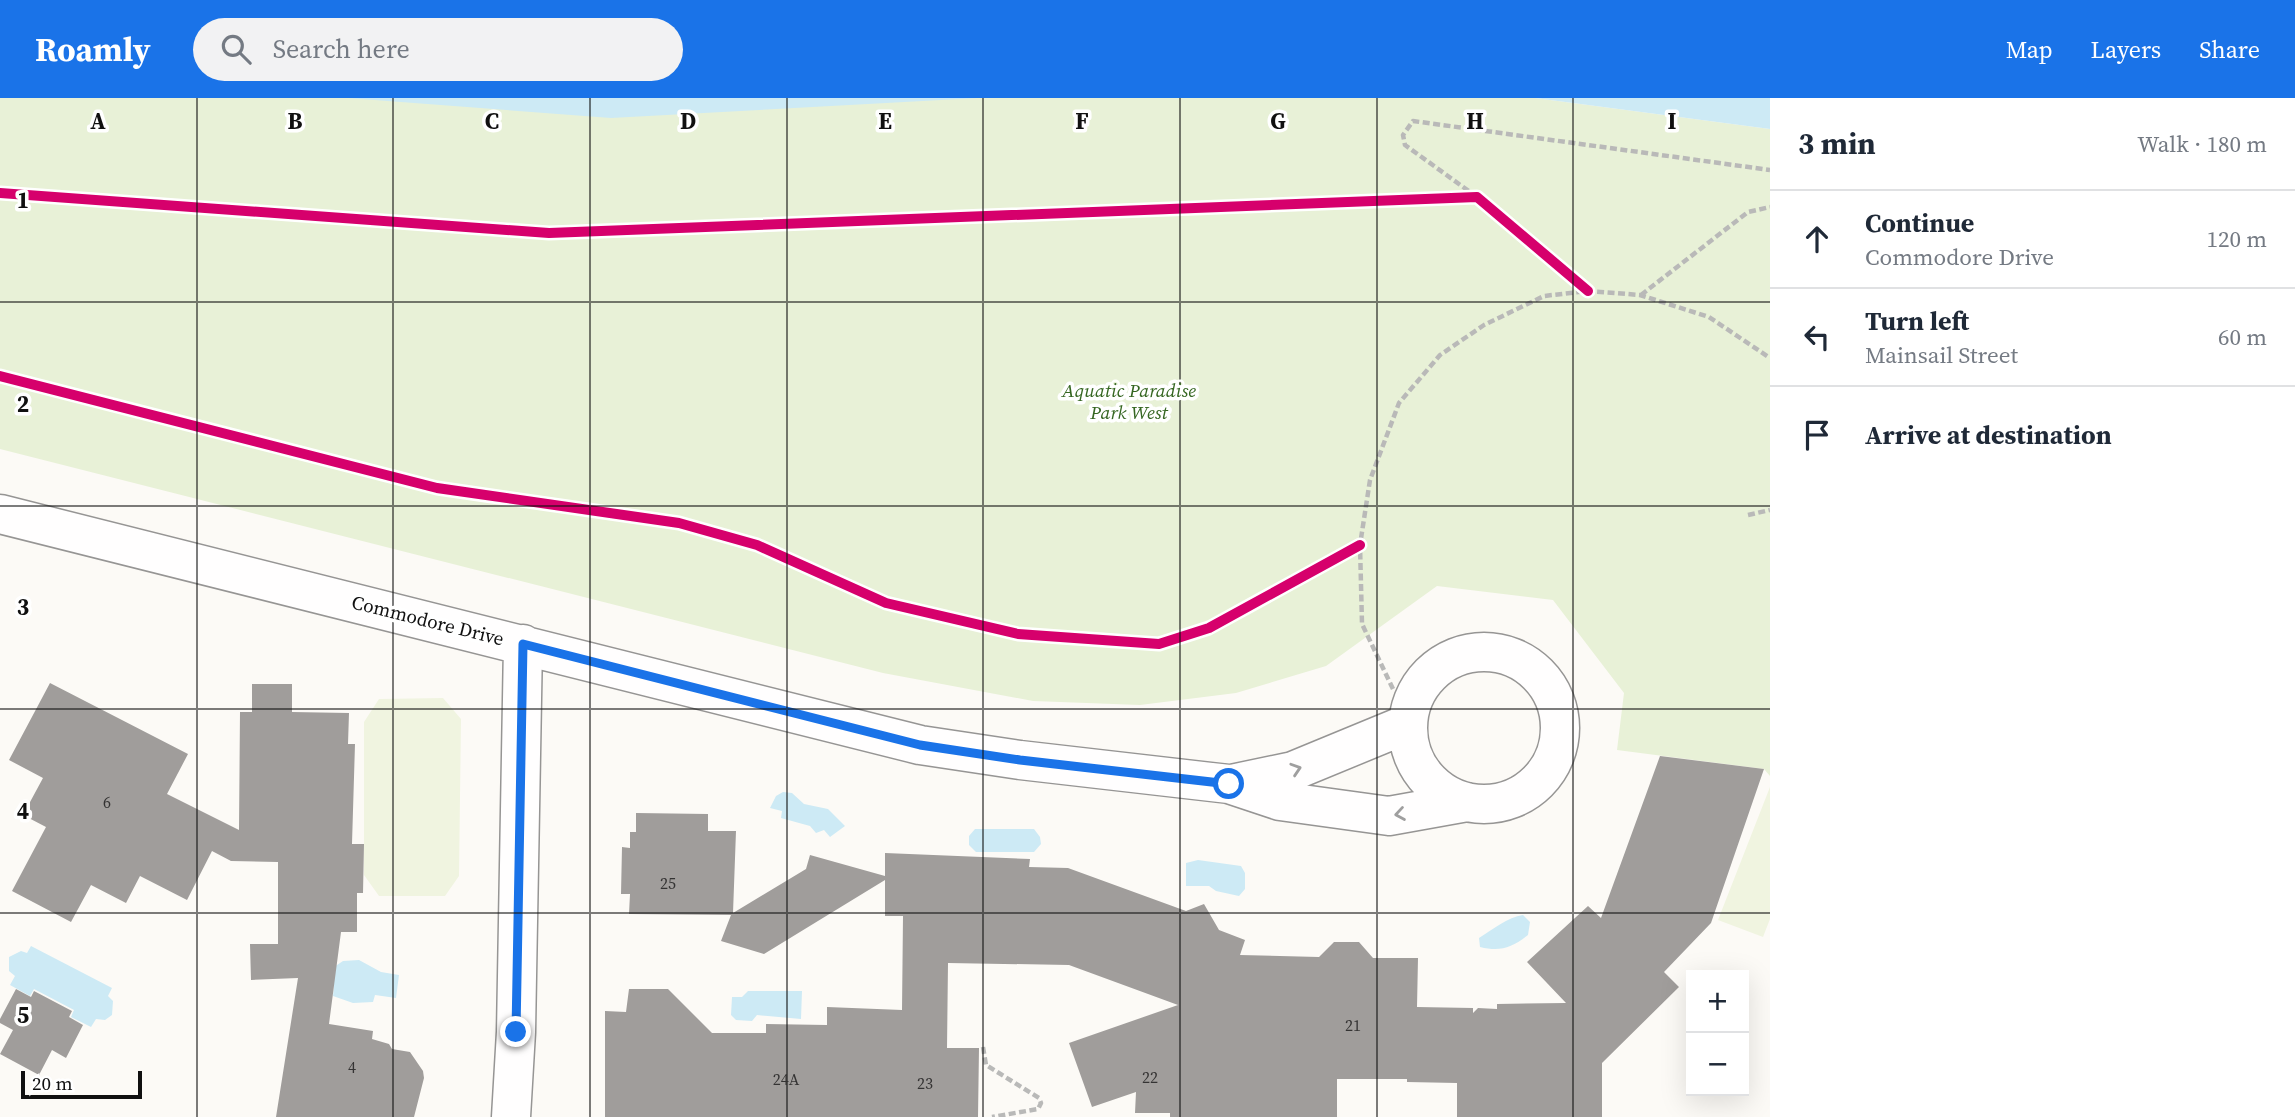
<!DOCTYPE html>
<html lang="en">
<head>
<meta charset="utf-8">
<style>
  body { margin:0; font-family:"Source Serif 4",serif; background:#f2f2f3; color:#1f2937 }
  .controls { position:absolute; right:21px; bottom:21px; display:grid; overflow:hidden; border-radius:0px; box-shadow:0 7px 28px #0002 }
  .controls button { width:63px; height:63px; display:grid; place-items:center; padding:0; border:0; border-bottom:2px solid #e0e1e3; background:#fff; color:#1f2937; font:35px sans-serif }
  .scale { position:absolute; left:21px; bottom:18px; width:121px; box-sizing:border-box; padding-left:7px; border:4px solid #101010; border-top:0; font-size:19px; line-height:24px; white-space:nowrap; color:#101010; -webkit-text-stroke:5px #fff; paint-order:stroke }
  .stop { position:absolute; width:21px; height:21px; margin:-16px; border:5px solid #1a73e8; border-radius:50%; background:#fff }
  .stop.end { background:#1a73e8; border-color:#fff; box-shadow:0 2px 7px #0008 }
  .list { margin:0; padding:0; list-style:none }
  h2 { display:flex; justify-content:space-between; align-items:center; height:91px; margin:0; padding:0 28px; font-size:30px }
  h2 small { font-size:23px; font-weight:400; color:#747a83 }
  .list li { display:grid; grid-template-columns:46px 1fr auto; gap:21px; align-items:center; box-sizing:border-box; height:98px; padding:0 28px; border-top:2px solid #e0e1e3 }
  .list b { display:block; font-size:26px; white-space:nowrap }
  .list p { margin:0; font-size:23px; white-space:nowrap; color:#747a83 }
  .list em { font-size:23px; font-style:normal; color:#747a83 }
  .icon { flex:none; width:38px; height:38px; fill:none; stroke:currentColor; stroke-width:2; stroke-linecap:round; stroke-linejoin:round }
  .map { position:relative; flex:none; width:1770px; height:1019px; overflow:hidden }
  header { display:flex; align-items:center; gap:42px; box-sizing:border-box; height:98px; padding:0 35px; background:#1a73e8; color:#fff }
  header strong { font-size:33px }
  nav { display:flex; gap:38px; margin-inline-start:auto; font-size:24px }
  .search { width:490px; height:63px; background:#f2f2f3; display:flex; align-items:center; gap:18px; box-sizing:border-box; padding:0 24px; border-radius:38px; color:#747a83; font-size:26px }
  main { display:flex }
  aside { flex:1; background:#fff }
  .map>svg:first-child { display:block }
  .green { fill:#e8f1d7 }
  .pitch { fill:#f0f4e0 }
  .water { fill:#cdeaf5 }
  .building { fill:#a09d9b }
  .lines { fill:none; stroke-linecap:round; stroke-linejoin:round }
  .street-casing { stroke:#969594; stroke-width:41 }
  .path { stroke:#b9b9b8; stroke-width:4.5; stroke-dasharray:7 3.5; stroke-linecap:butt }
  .street { stroke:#fffefe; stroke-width:38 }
  .cycleway-casing { stroke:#fff; stroke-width:15 }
  .cycleway { stroke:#d6006c; stroke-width:10 }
  .oneway { stroke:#9f9f9f }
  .route { stroke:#1a73e8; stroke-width:9 }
  .grid { fill:none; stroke:#101010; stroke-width:2; stroke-opacity:0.55 }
  .labels { text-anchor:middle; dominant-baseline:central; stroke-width:7; stroke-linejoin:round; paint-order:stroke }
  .number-label { font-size:16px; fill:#343333 }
  .park-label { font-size:19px; font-style:italic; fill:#356621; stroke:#fff }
  .street-label { font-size:19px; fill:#101010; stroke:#fff }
  .grid-label { font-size:23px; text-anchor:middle; font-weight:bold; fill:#101010; stroke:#fff; stroke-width:7; stroke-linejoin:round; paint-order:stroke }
</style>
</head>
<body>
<header>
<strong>Roamly</strong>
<div class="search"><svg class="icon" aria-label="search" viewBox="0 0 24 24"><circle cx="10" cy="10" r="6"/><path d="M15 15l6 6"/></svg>Search here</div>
<nav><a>Map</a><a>Layers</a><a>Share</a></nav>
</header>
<main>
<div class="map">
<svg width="1770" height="1019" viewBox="0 0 1770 1019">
  <rect width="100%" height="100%" fill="#fcfaf6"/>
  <path class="green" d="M 0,0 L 1535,0 L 1770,31 L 1770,678 L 1764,671 L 1617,652 L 1624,595 L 1553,502 L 1437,488 L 1326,568 L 1236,595 L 1140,607 L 1033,603 L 883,575 L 0,351 Z"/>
  <path class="pitch" d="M 443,600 L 461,621 L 459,778 L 445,798 L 379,798 L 364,777 L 364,624 L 379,601 Z
    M 1770,689 L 1770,821 L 1763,839 L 1718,822 Z"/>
  <path class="water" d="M 348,0 L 978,0 L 611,20 Z
    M 1535,0 L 1770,0 L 1770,31 Z
    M 783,694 L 792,695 L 804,706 L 828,711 L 845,728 L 830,739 L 824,732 L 816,735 L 810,728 L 781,720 L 782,713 L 770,710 L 776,698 Z
    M 975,731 L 1034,731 L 1040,739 L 1041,746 L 1034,754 L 976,754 L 969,747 L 969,738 Z
    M 1198,762 L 1241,768 L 1245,775 L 1245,791 L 1239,798 L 1216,793 L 1209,788 L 1186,788 L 1186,765 Z
    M 1523,817 L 1530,824 L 1528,837 C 1512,850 1500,854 1480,849 L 1479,840 C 1492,832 1508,819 1523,817 Z
    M 31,848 L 112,890 L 108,898 L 113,903 L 112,917 L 105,922 L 96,921 L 91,929 L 71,919 L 74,912 L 34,891 L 30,898 L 10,887 L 15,878 L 9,873 L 9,859 L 21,853 L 27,855 Z
    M 359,862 L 381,874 L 399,877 L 396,900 L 375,897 L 373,904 L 353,905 L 333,898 L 334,888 L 310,885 L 343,863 Z
    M 748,893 L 802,893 L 801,921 L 757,917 L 752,923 L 736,922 L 731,917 L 732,899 L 742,899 Z"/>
  <path class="building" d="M 50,585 L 188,656 L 167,696 L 239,732 L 240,614 L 252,614 L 252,586 L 292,586 L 292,614 L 349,615 L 348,646 L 355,646 L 352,746 L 364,746 L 363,795 L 357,795 L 357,834 L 341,834 L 329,926 L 373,933 L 372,941 L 389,946 L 392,951 L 410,954 L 423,973 L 424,980 L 414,1019 L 276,1019 L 298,880 L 251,882 L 250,846 L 278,846 L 278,764 L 231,763 L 212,753 L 187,802 L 140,778 L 126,805 L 91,787 L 71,824 L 12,793 L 46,729 L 23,717 L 43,680 L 9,662 Z
    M 1660,658 L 1764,671 L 1711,825 L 1664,874 L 1679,889 L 1602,965 L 1602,1019 L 1457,1019 L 1457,985 L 1407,984 L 1407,981 L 1337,981 L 1337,1019 L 1170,1019 L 1170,1015 L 1135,1015 L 1136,994 L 1092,1009 L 1069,945 L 1178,907 L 1069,867 L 948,865 L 947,950 L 979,950 L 978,1019 L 605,1019 L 605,913 L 626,914 L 629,891 L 668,891 L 712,935 L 766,935 L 766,926 L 827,927 L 827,909 L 902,912 L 903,818 L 885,818 L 885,782 L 764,856 L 721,843 L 731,817 L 629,816 L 630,796 L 621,796 L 622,749 L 630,750 L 630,734 L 636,734 L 636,715 L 708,716 L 708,733 L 736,733 L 733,815 L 806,771 L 810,757 L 885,778 L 885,755 L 1030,761 L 1029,769 L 1068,770 L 1186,813 L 1204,806 L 1219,832 L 1245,842 L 1240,857 L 1319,859 L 1334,844 L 1359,844 L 1373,860 L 1418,860 L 1417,909 L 1473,910 L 1473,915 L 1478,910 L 1497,911 L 1497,906 L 1566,905 L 1527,864 L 1588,808 L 1601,820 Z
    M 16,891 L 31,899 L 34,893 L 72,913 L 69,919 L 83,927 L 66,960 L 52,952 L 39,977 L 0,956 L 13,932 L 0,925 L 0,921 Z"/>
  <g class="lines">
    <g class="street-casing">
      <path id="street" d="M 0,416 L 920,647 L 1020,662 L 1229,686 L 1280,703 L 1389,718 L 1467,704
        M1408 630a76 76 0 1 1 152 0a76 76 0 1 1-152 0Z
        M 1231,686 L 1293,673 L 1407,626
        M 511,1019 L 516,934 L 523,546"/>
    </g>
    <path class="path" d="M 1477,99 L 1405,47 L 1403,37 L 1413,23 L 1770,72
      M 1641,197 L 1748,114 L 1770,109
      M 1748,417 L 1770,412
      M 1393,591 L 1362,526 L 1360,447 L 1370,382 L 1399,305 L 1440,257 L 1484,227 L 1544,198 L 1588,193 L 1640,197 L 1709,219 L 1770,260
      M 983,949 L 986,967 L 1039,1000 L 1041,1005 L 1038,1011 L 992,1019"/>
    <use href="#street" class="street"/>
    <g class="cycleway-casing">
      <path id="cycleway" d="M 0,95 L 549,135 L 1477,99 L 1588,193
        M 0,278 L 437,390 L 679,425 L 757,447 L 886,505 L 1018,536 L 1159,546 L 1209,530 L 1360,447"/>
    </g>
    <use href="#cycleway" class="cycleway"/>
  </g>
  <defs><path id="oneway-chevron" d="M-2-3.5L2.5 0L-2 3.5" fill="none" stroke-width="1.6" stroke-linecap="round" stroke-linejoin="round" transform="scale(1.75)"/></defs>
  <g class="oneway">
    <use href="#oneway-chevron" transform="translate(1296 671) rotate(-18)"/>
    <use href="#oneway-chevron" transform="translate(1400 716) rotate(171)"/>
  </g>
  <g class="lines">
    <path class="route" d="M 516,934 L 523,546 L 920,647 L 1020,662 L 1229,686"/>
  </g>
  <path class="grid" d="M 197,0 L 197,1019M 393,0 L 393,1019M 590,0 L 590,1019M 787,0 L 787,1019M 983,0 L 983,1019M 1180,0 L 1180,1019M 1377,0 L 1377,1019M 1573,0 L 1573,1019M 0,204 L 1770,204M 0,408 L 1770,408M 0,611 L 1770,611M 0,815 L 1770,815"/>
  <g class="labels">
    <g class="number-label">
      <text x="107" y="704">6</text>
      <text x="668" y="785">25</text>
      <text x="1353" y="927">21</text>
      <text x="352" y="969">4</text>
      <text x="1150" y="979">22</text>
      <text x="786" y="981">24A</text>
      <text x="925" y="985">23</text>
    </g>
    <g class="park-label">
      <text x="1129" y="292">Aquatic Paradise<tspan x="1129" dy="22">Park West</tspan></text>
    </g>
    <g class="street-label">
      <text transform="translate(428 522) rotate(14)">Commodore Drive</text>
    </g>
  </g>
  <g class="grid-label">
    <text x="98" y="31">A</text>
    <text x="295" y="31">B</text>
    <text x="492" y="31">C</text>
    <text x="688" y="31">D</text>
    <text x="885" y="31">E</text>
    <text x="1082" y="31">F</text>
    <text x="1278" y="31">G</text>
    <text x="1475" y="31">H</text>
    <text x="1672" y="31">I</text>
    <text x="23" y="110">1</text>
    <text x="23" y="314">2</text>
    <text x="23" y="517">3</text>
    <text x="23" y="721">4</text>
    <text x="23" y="925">5</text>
  </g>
</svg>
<div class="controls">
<button>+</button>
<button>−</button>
</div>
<div class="scale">20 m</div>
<div class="stop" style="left:1229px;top:686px"></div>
<div class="stop end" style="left:516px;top:934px"></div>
</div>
<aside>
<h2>3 min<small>Walk · 180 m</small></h2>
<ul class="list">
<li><svg class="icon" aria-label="ahead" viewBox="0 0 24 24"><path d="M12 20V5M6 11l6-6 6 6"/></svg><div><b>Continue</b><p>Commodore Drive</p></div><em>120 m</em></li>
<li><svg class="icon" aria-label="left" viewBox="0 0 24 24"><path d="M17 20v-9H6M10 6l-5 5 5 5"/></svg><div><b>Turn left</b><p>Mainsail Street</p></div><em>60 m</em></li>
<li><svg class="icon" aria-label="arrive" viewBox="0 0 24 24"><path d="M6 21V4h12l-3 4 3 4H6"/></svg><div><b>Arrive at destination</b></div></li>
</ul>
</aside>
</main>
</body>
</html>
